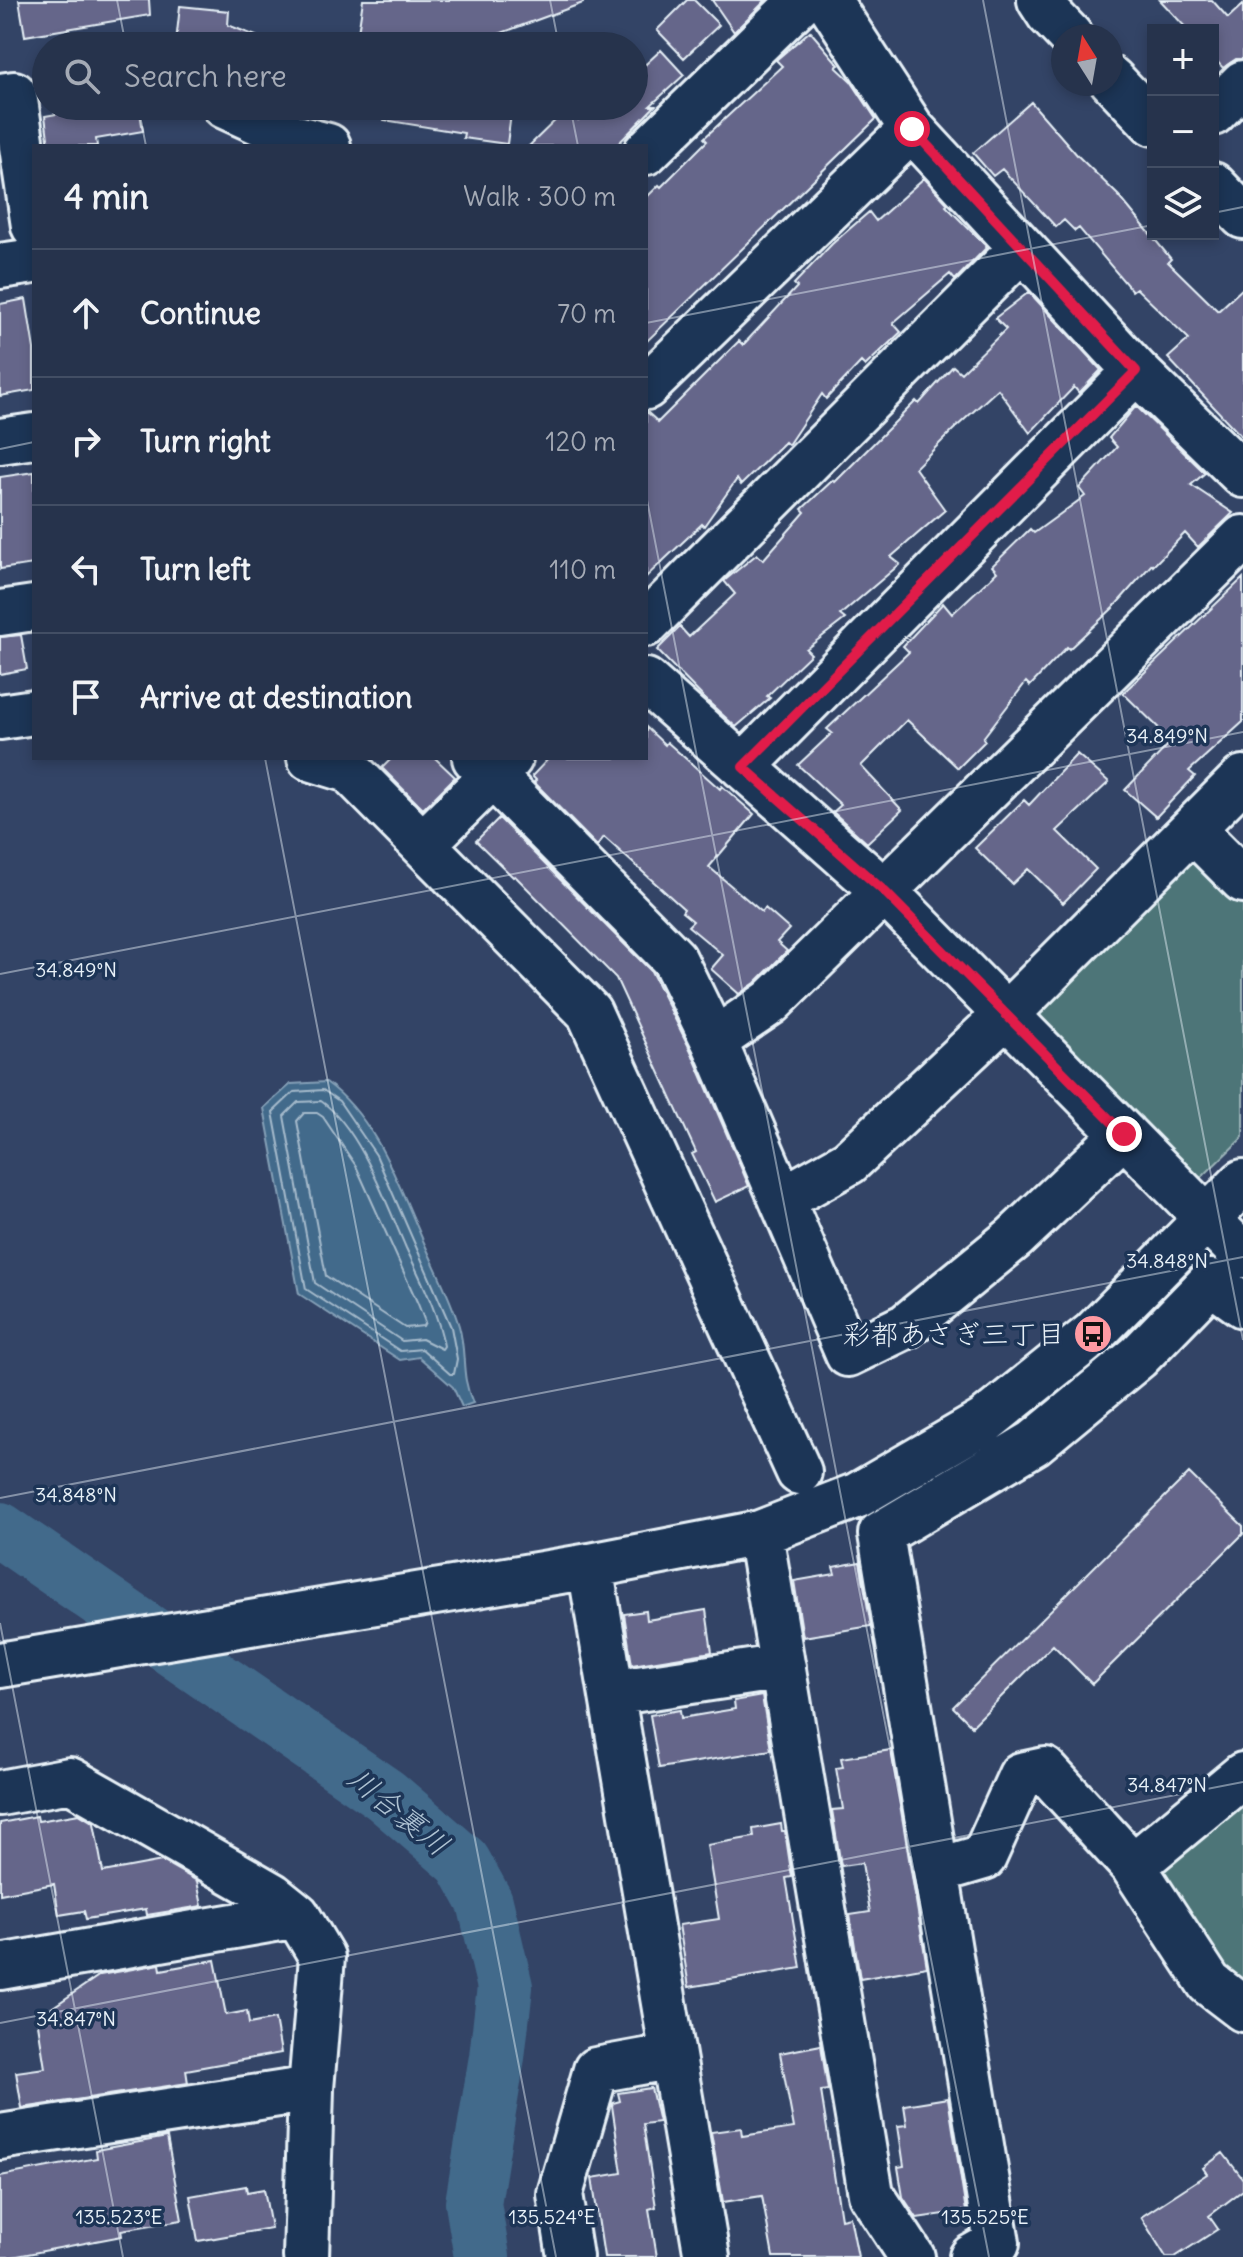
<!DOCTYPE html>
<html lang="en">
<head>
<meta charset="utf-8">
<style>
  body { margin:0; font-family:Delius,"Klee One",sans-serif; background:#2e3b53; color:#f1f3f6 }
  .controls { position:absolute; right:24px; top:24px; display:grid; overflow:hidden; border-radius:0px; box-shadow:0 4px 12px #0003 }
  .controls button { width:72px; height:72px; display:grid; place-items:center; padding:0; border:0; border-bottom:2px solid #424e64; background:#26334c; color:#f1f3f6; font:40px sans-serif }
  .compass { position:absolute; left:1051px; top:24px; width:72px; height:72px; border-radius:50%; background:#26334c; box-shadow:0 4px 12px #0003; rotate:349deg }
  .stop { position:absolute; width:24px; height:24px; margin:-18px; border:6px solid #e11d48; border-radius:50%; background:#fff }
  .stop.end { background:#e11d48; border-color:#fff; box-shadow:0 2px 8px #0008 }
  .list { margin:0; padding:0; list-style:none }
  h2 { display:flex; justify-content:space-between; align-items:center; height:104px; margin:0; padding:0 32px; font-size:34px }
  h2 small { font-size:26px; font-weight:400; color:#a4aab5 }
  .list li { display:grid; grid-template-columns:52px 1fr auto; gap:24px; align-items:center; box-sizing:border-box; height:128px; padding:0 32px; border-top:2px solid #424e64 }
  .list b { display:block; font-size:30px; white-space:nowrap }
  .list em { font-size:26px; font-style:normal; color:#a4aab5 }
  .icon { flex:none; width:44px; height:44px; fill:none; stroke:currentColor; stroke-width:2; stroke-linecap:round; stroke-linejoin:round }
  .map { position:relative; flex:none; width:1243px; height:2257px; overflow:hidden }
  .search { position:absolute; background:#26334c; box-shadow:0 4px 12px #0003; left:32px; top:32px; width:616px; height:88px; display:flex; align-items:center; gap:20px; box-sizing:border-box; padding:0 28px; border-radius:44px; color:#a4aab5; font-size:30px }
  .panel { position:absolute; background:#26334c; box-shadow:0 4px 12px #0003; left:32px; top:144px; width:616px; height:616px; border-radius:0px }
  .map>svg:first-child { display:block }
  .green { fill:#4e7578; stroke:#9bb3b8; stroke-width:2 }
  .water { fill:#436a8b; stroke:#85a0b7; stroke-width:2 }
  .lines { fill:none; stroke-linecap:round; stroke-linejoin:round }
  .shore { stroke:#a6bbcc; stroke-width:2 }
  .river { stroke:#436a8b; stroke-width:56 }
  .building { fill:#65668a; stroke:#e8f1f8; stroke-width:2 }
  .minor-casing { stroke:#e8f1f8; stroke-width:50 }
  .minor { stroke:#1d3557; stroke-width:44 }
  .route { stroke:#e11d48; stroke-width:10 }
  .ticks { fill:none; stroke:#e8f1f8; stroke-width:2; stroke-opacity:0.45 }
  .labels { text-anchor:middle; dominant-baseline:central; stroke-width:7; stroke-linejoin:round; paint-order:stroke }
  .poi-label { font-size:28px; fill:#e8f1f8; stroke:#1d3557; text-anchor:end }
  .water-label { font-size:30px; font-style:italic; fill:#aec2d2; stroke:#1d3557 }
  .ticks-label { font-size:20px; text-anchor:middle; fill:#e8f1f8; stroke:#1d3557; stroke-width:7; stroke-linejoin:round; paint-order:stroke }
</style>
</head>
<body>
<div class="map">
<svg width="1243" height="2257" viewBox="0 0 1243 2257">
  <rect width="100%" height="100%" fill="#346"/>
  <filter id="ink" filterUnits="userSpaceOnUse"><feTurbulence type="fractalNoise" baseFrequency=".0125" numOctaves="2"/><feDisplacementMap in="SourceGraphic" scale="16" xChannelSelector="R" yChannelSelector="G"/><feConvolveMatrix kernelMatrix="1 2 1 2 8 2 1 2 1" color-interpolation-filters="sRGB"/></filter>
  <g filter="url(#ink)">
    <path class="green" d="M 1181,859 L 1205,862 L 1243,902 L 1243,1137 L 1202,1177 L 1181,1176 L 1036,1029 L 1036,1002 Z
      M 1243,1799 L 1243,1999 L 1154,1872 Z"/>
    <path class="water" d="M 326,1082 C 378,1119 400,1190 426,1247 C 437,1272 451,1299 459,1326 C 467,1354 460,1375 473,1403 L 462,1407 L 453,1387 L 419,1357 L 400,1360 L 299,1294 L 264,1108 L 291,1084 Z"/>
    <g class="lines">
      <path class="shore" d="M 323,1090 L 339,1101 L 376,1155 L 451,1327 L 457,1359 L 454,1374 L 450,1374 L 422,1349 L 400,1351 L 306,1289 L 273,1112 L 294,1092 Z
        M 321,1101 C 360,1128 387,1205 406,1248 C 421,1280 438,1312 444,1346 L 442,1349 L 422,1339 L 402,1341 L 315,1283 L 284,1116 L 298,1102 Z
        M 304,1113 L 317,1113 L 323,1117 L 356,1166 L 418,1304 L 425,1322 L 423,1326 L 405,1328 L 326,1276 L 297,1121 Z"/>
      <path class="river" d="M 0,1530 L 385,1795 L 463,1862 L 485,1902 L 505,1987 L 497,2057 L 473,2203 L 482,2257"/>
    </g>
    <path class="building" d="M 19,0 L 149,0 L 150,15 L 25,36 Z
      M 363,0 L 583,0 L 583,3 L 466,46 L 356,46 Z
      M 687,0 L 694,0 L 719,25 L 684,58 L 657,30 Z
      M 712,0 L 766,0 L 734,32 Z
      M 1160,0 L 1212,0 L 1228,18 L 1243,4 L 1243,59 L 1236,59 L 1223,68 L 1213,57 L 1213,30 L 1188,30 Z
      M 180,6 L 229,11 L 228,25 L 276,44 L 276,46 L 217,46 L 176,42 Z
      M 810,31 L 839,65 L 836,67 L 851,81 L 876,119 L 646,342 L 646,198 L 659,185 L 661,187 L 707,141 L 704,138 L 782,66 L 776,60 Z
      M 661,50 L 684,75 L 650,106 L 655,106 L 616,146 L 529,146 L 567,109 L 578,120 L 592,106 L 634,106 L 634,75 Z
      M 1031,102 L 1078,156 L 1119,196 L 1171,259 L 1168,262 L 1218,311 L 1243,288 L 1243,438 L 1168,358 L 1189,339 L 1136,288 L 1132,291 L 1079,228 L 1075,231 L 1064,220 L 1056,227 L 1002,169 L 993,176 L 973,153 Z
      M 101,106 L 139,106 L 143,131 L 96,139 L 97,146 L 49,146 L 45,116 Z
      M 385,106 L 512,106 L 507,144 L 463,138 L 464,133 L 384,120 Z
      M 924,178 L 948,204 L 946,206 L 987,247 L 955,280 L 950,274 L 893,323 L 901,332 L 865,366 L 861,362 L 826,399 L 822,394 L 788,445 L 785,442 L 741,485 L 737,479 L 704,526 L 702,524 L 646,577 L 646,411 L 658,422 L 739,341 L 743,345 L 797,287 L 794,284 L 832,244 L 869,212 L 876,221 Z
      M 1029,292 L 1101,370 L 1079,393 L 1074,387 L 1030,433 L 998,389 L 953,430 L 915,468 L 945,510 L 891,557 L 900,564 L 840,615 L 845,619 L 806,649 L 811,654 L 767,696 L 770,698 L 736,727 L 704,698 L 657,650 L 680,627 L 689,637 L 735,594 L 724,581 L 757,554 L 763,560 L 805,512 L 802,509 L 833,480 L 835,482 L 916,401 L 919,404 L 953,366 L 961,373 L 1006,329 L 995,318 Z
      M 26,299 L 34,349 L 34,390 L 0,396 L 0,304 Z
      M 1136,406 L 1205,473 L 1191,485 L 1233,513 L 1198,547 L 1185,533 L 1153,566 L 1152,564 L 1113,608 L 1069,649 L 1067,647 L 1030,686 L 1026,682 L 983,738 L 985,741 L 958,768 L 907,720 L 861,766 L 902,810 L 867,843 L 833,812 L 841,805 L 798,765 L 832,733 L 827,729 L 909,652 L 903,646 L 943,603 L 952,614 L 997,572 L 992,566 L 1030,529 L 1034,533 L 1085,496 L 1079,488 L 1117,447 L 1109,438 Z
      M 34,472 L 34,564 L 0,569 L 0,477 Z
      M 1243,578 L 1243,722 L 1189,771 L 1195,776 L 1156,817 L 1125,790 L 1172,741 L 1123,693 Z
      M 21,635 L 27,669 L 0,674 L 0,637 Z
      M 646,727 L 665,745 L 667,742 L 720,789 L 722,786 L 754,814 L 709,867 L 762,912 L 765,908 L 789,929 L 777,942 L 787,951 L 755,983 L 739,994 L 711,969 L 723,955 L 688,926 L 693,921 L 682,912 L 684,909 L 604,837 L 597,846 L 534,782 L 536,780 L 532,776 L 549,758 L 646,758 Z
      M 1077,754 L 1109,782 L 1057,831 L 1096,869 L 1063,903 L 1028,869 L 1012,884 L 975,848 L 1024,800 L 1029,805 Z
      M 392,758 L 435,758 L 455,777 L 423,809 L 382,768 Z
      M 499,818 L 651,971 L 691,1051 L 749,1186 L 715,1202 L 692,1154 L 696,1152 L 616,978 L 515,876 L 513,877 L 476,841 Z
      M 1189,1473 L 1243,1526 L 1243,1534 L 1092,1684 L 1053,1645 L 972,1726 L 953,1707 Z
      M 860,1562 L 871,1626 L 803,1637 L 794,1581 L 835,1574 L 833,1567 Z
      M 706,1610 L 712,1652 L 632,1665 L 624,1614 L 646,1611 L 647,1620 Z
      M 762,1696 L 771,1750 L 659,1768 L 650,1715 L 680,1710 L 681,1718 L 735,1709 L 734,1701 Z
      M 891,1750 L 927,1967 L 860,1979 L 850,1915 L 870,1912 L 862,1863 L 841,1866 L 832,1810 L 843,1809 L 836,1768 L 843,1767 L 841,1758 Z
      M 79,1814 L 94,1823 L 103,1872 L 162,1861 L 197,1881 L 202,1906 L 147,1915 L 146,1909 L 86,1919 L 84,1911 L 59,1915 L 54,1884 L 0,1894 L 0,1823 L 37,1816 L 38,1821 Z
      M 781,1824 L 782,1831 L 785,1831 L 792,1877 L 786,1878 L 801,1968 L 689,1987 L 679,1925 L 719,1919 L 707,1845 L 754,1837 L 753,1829 Z
      M 215,1960 L 226,2015 L 247,2011 L 249,2024 L 275,2019 L 281,2053 L 186,2070 L 188,2083 L 22,2108 L 16,2072 L 45,2068 L 37,2018 L 100,1975 L 160,1964 L 161,1970 Z
      M 821,2045 L 828,2090 L 821,2091 L 841,2219 L 850,2217 L 858,2257 L 773,2257 L 762,2196 L 723,2202 L 711,2132 L 741,2128 L 742,2136 L 794,2128 L 780,2053 Z
      M 651,2088 L 659,2122 L 643,2124 L 656,2207 L 649,2209 L 657,2257 L 604,2257 L 592,2178 L 622,2173 L 612,2106 L 613,2103 L 620,2101 L 618,2093 Z
      M 948,2098 L 966,2211 L 917,2218 L 903,2197 L 898,2167 L 904,2166 L 898,2126 L 907,2125 L 904,2105 Z
      M 167,2137 L 182,2220 L 121,2230 L 122,2236 L 12,2257 L 0,2257 L 0,2176 L 97,2158 L 96,2150 Z
      M 1223,2153 L 1243,2179 L 1243,2190 L 1209,2216 L 1218,2229 L 1175,2257 L 1166,2257 L 1141,2217 L 1207,2174 L 1203,2168 Z
      M 246,2186 L 247,2192 L 264,2189 L 271,2228 L 198,2241 L 190,2196 Z"/>
    <g class="lines">
      <g class="minor-casing">
        <path id="minor" d="M 828,0 L 912,129 L 1136,371 L 1243,475
          M 1040,0 L 1049,14 L 1070,36
          M 1111,79 L 1153,123
          M 0,96 L 14,94 L 34,226
          M 225,106 L 293,137 L 328,146
          M 1213,113 L 1243,83
          M 646,152 L 802,0
          M 1213,185 L 1243,216
          M 0,266 L 34,261
          M 646,387 L 912,129
          M 0,441 L 34,436
          M 0,613 L 34,608
          M 646,624 L 1021,249
          M 646,681 L 885,892 L 1243,1255
          M 0,717 L 34,712
          M 310,758 L 349,770 L 589,1012 L 799,1472
          M 475,758 L 674,959 L 714,1041 L 848,1354 L 906,1326 L 1014,1238 L 1124,1134
          M 743,767 L 1136,371
          M 1192,829 L 1243,880
          M 423,844 L 510,758
          M 714,1041 L 771,1002 L 1243,538
          M 783,1199 L 849,1162 L 1006,1015 L 1243,778
          M 760,1533 L 871,2194 L 912,2257
          M 590,1566 L 707,2257
          M 0,1665 L 590,1566 L 760,1533 L 858,1495 L 985,1421 L 1093,1334 L 1243,1182
          M 612,1693 L 783,1667
          M 0,1793 L 70,1780 L 272,1895 L 297,1915 L 322,1957 L 311,2089 L 306,2257
          M 1133,1866 L 1243,1775
          M 936,1871 L 984,1857 L 1021,1775 L 1045,1770 L 1133,1866 L 1209,1983 L 1243,2009
          M 0,1967 L 297,1915
          M 0,2137 L 311,2089
          M 570,2257 L 560,2194 L 596,2070 L 673,2056
          M 972,2257 L 997,2243 L 881,1534 L 1034,1443 L 1138,1357 L 1211,1282 L 1243,1305"/>
      </g>
      <use href="#minor" class="minor"/>
    </g>
  </g>
  <g class="lines" filter="url(#ink)">
    <path class="route" d="M 912,129 L 1136,371 L 743,767 L 885,892 L 1124,1134"/>
  </g>
  <path class="ticks" d="M 117,0 L 126,46M 550,0 L 559,46M 983,0 L 1243,1340M 138,106 L 146,146M 570,106 L 578,146M 1213,213 L 1243,207M 646,323 L 1153,225M 0,449 L 34,442M 646,495 L 989,2257M 265,758 L 556,2257M 0,974 L 1243,732M 0,1498 L 1243,1257M 0,1623 L 123,2257M 0,2023 L 1243,1782"/>
  <defs>
    <g id="bus-disc" transform="scale(2)"><circle r="9.5" fill="#ff9aa2" stroke="#1d3557"/><path d="M-5-6H5V4H4V6H2V4H-2V6H-4V4H-5ZM-3.5-4V0h7V-4ZM-3.5 1.2v1.5H-2V1.2ZM2 1.2v1.5H3.5V1.2Z" fill="#111"/></g>
  </defs>
  <g fill-rule="evenodd">
    <use href="#bus-disc" x="1093" y="1334"/>
  </g>
  <g class="labels">
    <g class="poi-label">
      <text x="1065" y="1334">彩都あさぎ三丁目</text>
    </g>
    <g class="water-label">
      <text transform="translate(399 1811) rotate(39)">川合裏川</text>
    </g>
  </g>
  <g class="ticks-label">
    <text x="1167" y="743">34.849°N</text>
    <text x="76" y="977">34.849°N</text>
    <text x="1167" y="1268">34.848°N</text>
    <text x="76" y="1502">34.848°N</text>
    <text x="1167" y="1792">34.847°N</text>
    <text x="76" y="2026">34.847°N</text>
    <text x="119" y="2224">135.523°E</text>
    <text x="552" y="2224">135.524°E</text>
    <text x="985" y="2224">135.525°E</text>
  </g>
</svg>
<div class="controls">
<button>+</button>
<button>−</button>
<button><svg class="icon" aria-label="layers" viewBox="0 0 24 24"><path d="M12 4l9 5-9 5-9-5zM3 14l9 5 9-5"/></svg></button>
</div>
<svg class="compass" viewBox="-18 -18 36 36"><path d="M0-13l5 13h-10z" fill="#e53935"/><path d="M0 13l5-13h-10z" fill="#a4aab5"/></svg>
<div class="stop" style="left:912px;top:129px"></div>
<div class="stop end" style="left:1124px;top:1134px"></div>
<div class="search"><svg class="icon" aria-label="search" viewBox="0 0 24 24"><circle cx="10" cy="10" r="6"/><path d="M15 15l6 6"/></svg>Search here</div>
<section class="panel">
<h2>4 min<small>Walk · 300 m</small></h2>
<ul class="list">
<li><svg class="icon" aria-label="ahead" viewBox="0 0 24 24"><path d="M12 20V5M6 11l6-6 6 6"/></svg><div><b>Continue</b></div><em>70 m</em></li>
<li><svg class="icon" aria-label="right" viewBox="0 0 24 24"><path d="M7 20v-9h11M14 6l5 5-5 5"/></svg><div><b>Turn right</b></div><em>120 m</em></li>
<li><svg class="icon" aria-label="left" viewBox="0 0 24 24"><path d="M17 20v-9H6M10 6l-5 5 5 5"/></svg><div><b>Turn left</b></div><em>110 m</em></li>
<li><svg class="icon" aria-label="arrive" viewBox="0 0 24 24"><path d="M6 21V4h12l-3 4 3 4H6"/></svg><div><b>Arrive at destination</b></div></li>
</ul>
</section>
</div>
</body>
</html>
